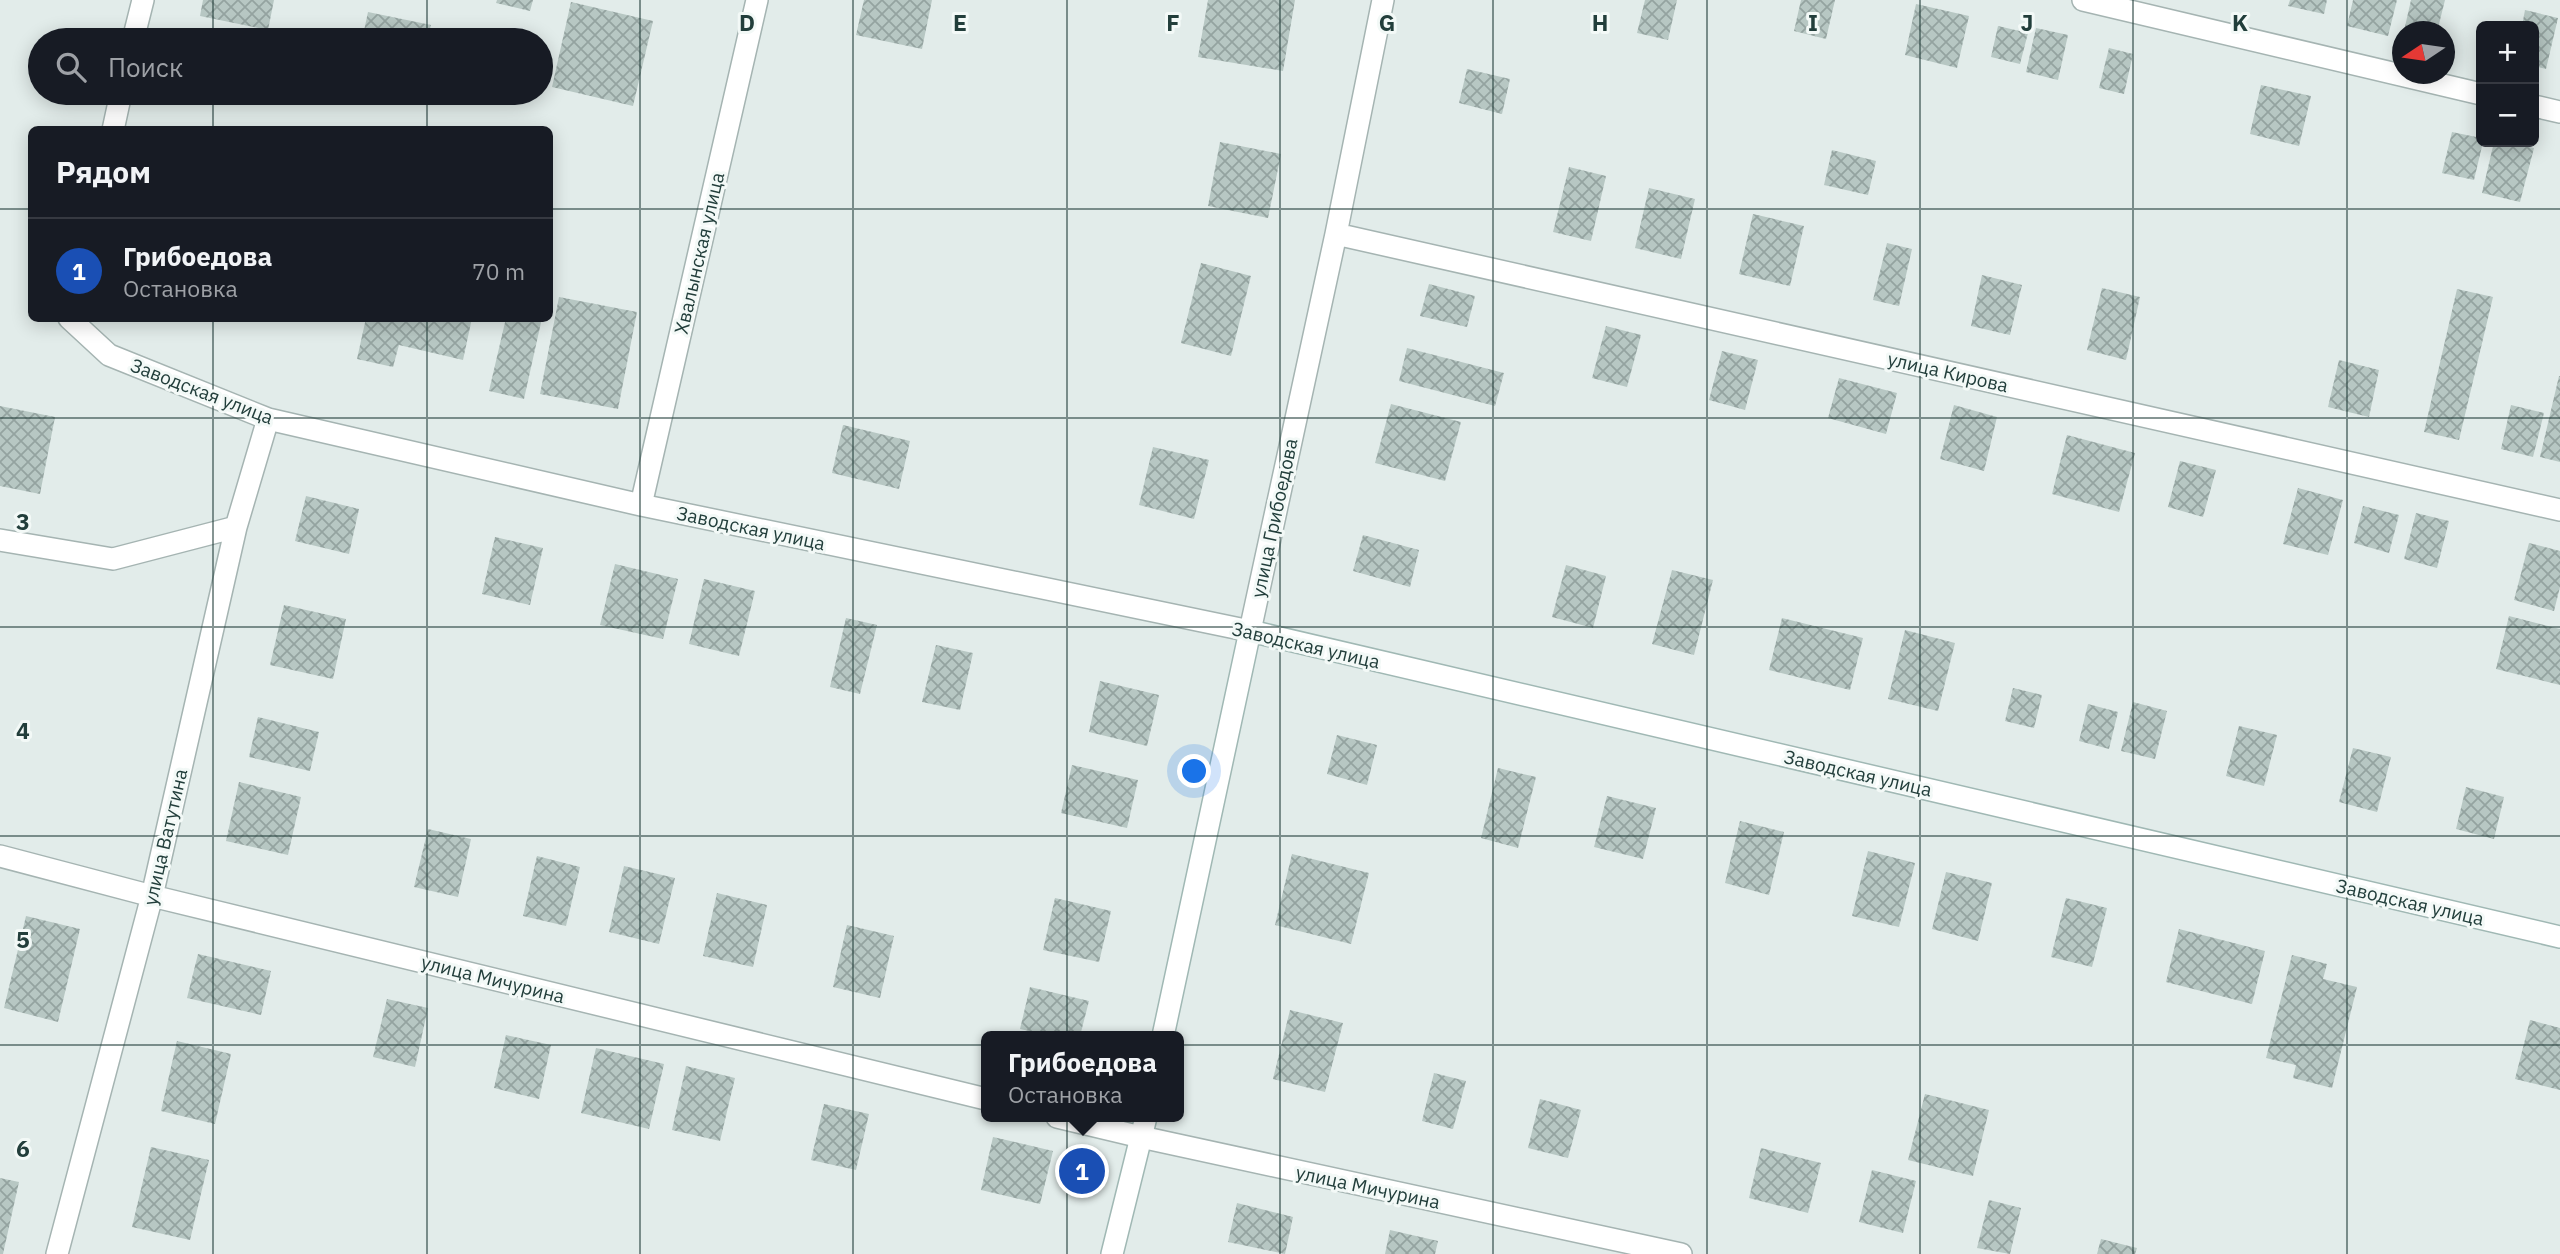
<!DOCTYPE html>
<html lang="ru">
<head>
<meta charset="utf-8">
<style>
  body { margin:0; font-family:"IBM Plex Sans",sans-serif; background:#20242c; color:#f1f3f6 }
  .controls { position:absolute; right:21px; top:21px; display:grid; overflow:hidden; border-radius:10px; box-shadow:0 4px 18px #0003 }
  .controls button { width:63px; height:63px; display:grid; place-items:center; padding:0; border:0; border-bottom:2px solid #363941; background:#171b24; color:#f1f3f6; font:35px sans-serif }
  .compass { position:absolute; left:2392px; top:21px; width:63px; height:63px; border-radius:50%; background:#171b24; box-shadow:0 4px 18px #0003; rotate:257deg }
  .you { position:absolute; left:1195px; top:772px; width:24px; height:24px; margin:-18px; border:5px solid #fff; border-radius:50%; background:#1a73e8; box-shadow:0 0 0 10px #1a73e833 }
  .badge { display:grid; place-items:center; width:46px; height:46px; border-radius:50%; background:#f49958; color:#fff; font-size:23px; font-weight:700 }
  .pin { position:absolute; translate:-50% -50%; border:4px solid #fff; box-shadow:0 2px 7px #0006 }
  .popup { position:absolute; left:981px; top:1031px; width:203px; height:91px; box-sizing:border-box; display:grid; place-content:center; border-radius:10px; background:#171b24; filter:drop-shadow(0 2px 5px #0005); font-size:23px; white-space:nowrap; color:#9ea1a6 }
  .popup b { font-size:26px; color:#f1f3f6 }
  .popup::after { content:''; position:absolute; left:50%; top:100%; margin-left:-14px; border:14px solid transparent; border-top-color:#171b24 }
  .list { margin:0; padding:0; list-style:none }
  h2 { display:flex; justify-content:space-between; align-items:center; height:91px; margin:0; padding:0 28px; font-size:30px }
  h2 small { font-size:23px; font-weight:400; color:#9ea1a6 }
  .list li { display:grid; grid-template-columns:46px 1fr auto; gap:21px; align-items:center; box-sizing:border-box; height:105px; padding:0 28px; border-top:2px solid #363941 }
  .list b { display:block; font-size:26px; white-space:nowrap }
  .list p { margin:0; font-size:23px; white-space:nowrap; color:#9ea1a6 }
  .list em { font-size:23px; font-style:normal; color:#9ea1a6 }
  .icon { flex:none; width:38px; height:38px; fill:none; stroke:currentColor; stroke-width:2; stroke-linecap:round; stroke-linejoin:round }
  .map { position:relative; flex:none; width:2560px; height:1254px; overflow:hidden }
  .search { position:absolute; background:#171b24; box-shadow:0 4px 18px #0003; left:28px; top:28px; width:525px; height:77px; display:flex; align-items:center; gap:18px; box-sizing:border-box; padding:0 24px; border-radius:38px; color:#9ea1a6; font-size:26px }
  .panel { position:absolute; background:#171b24; box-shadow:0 4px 18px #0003; left:28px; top:126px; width:525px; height:196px; border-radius:10px }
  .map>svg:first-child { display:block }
  .building { fill:url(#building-cross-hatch) }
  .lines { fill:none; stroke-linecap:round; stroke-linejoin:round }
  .street-casing { stroke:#a5b4b2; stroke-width:24 }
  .secondary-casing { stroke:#a0b8b4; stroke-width:24 }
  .street { stroke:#fff; stroke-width:21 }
  .secondary { stroke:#fff; stroke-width:21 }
  .grid { fill:none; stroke:#223e3b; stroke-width:2; stroke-opacity:0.55 }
  .labels { text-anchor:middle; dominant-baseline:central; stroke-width:6; stroke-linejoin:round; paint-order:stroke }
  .street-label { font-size:19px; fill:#223e3b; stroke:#f3f9f7 }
  .grid-label { font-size:23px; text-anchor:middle; font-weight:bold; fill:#223e3b; stroke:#f3f9f7; stroke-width:6; stroke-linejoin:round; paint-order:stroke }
</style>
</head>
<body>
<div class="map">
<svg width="2560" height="1254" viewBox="0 0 2560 1254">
  <defs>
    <pattern id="building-cross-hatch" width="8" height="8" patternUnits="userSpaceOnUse" patternTransform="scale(1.75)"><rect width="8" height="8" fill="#b7c7c3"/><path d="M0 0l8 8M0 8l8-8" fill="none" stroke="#94a3a0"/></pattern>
  </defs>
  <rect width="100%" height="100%" fill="#e2ecea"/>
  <path class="building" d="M 203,0 L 274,0 L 268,30 L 200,16 Z
    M 497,0 L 533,0 L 530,11 L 496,3 Z
    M 864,0 L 932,0 L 922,49 L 856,35 Z
    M 1208,0 L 1295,0 L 1283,71 L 1198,57 Z
    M 1645,0 L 1677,0 L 1668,40 L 1637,33 Z
    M 1801,0 L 1835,0 L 1826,39 L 1794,31 Z
    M 2290,0 L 2327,0 L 2324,14 L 2288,6 Z
    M 2353,0 L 2397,0 L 2388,36 L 2347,26 Z
    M 2411,0 L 2445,0 L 2437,32 L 2404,31 Z
    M 571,2 L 653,21 L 633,106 L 552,87 Z
    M 1916,4 L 1969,16 L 1957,68 L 1905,55 Z
    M 2525,10 L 2558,18 L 2546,69 L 2534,66 L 2534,26 L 2522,26 Z
    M 368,12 L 431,25 L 427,40 L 362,40 Z
    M 1998,26 L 2028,33 L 2020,64 L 1991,57 Z
    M 2036,28 L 2068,35 L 2058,80 L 2026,72 Z
    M 2109,48 L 2133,54 L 2124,94 L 2099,88 Z
    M 1467,69 L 1510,79 L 1502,114 L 1459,103 Z
    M 2261,85 L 2311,96 L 2299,146 L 2250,134 Z
    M 2452,132 L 2481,138 L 2483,142 L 2474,180 L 2442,173 Z
    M 1220,142 L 1281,154 L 1268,218 L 1208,206 Z
    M 2494,142 L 2507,142 L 2534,148 L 2520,202 L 2482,193 Z
    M 1832,150 L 1876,161 L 1868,195 L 1824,185 Z
    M 1569,167 L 1606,176 L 1591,241 L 1553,232 Z
    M 1649,188 L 1695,199 L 1681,259 L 1635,248 Z
    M 1753,214 L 1804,226 L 1790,286 L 1739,274 Z
    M 1887,243 L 1912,249 L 1899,306 L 1873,300 Z
    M 1201,263 L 1251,276 L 1231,356 L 1181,343 Z
    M 1982,275 L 2022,285 L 2010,335 L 1971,326 Z
    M 1429,284 L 1475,296 L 1467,327 L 1420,316 Z
    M 2102,288 L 2140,297 L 2126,360 L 2087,350 Z
    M 2457,289 L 2493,297 L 2459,440 L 2424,432 Z
    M 559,297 L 637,312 L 618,409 L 540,394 Z
    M 366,318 L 472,318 L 463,360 L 399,345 L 393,367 L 357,359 Z
    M 506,318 L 542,318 L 524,399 L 489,391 Z
    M 1606,326 L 1641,335 L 1627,387 L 1592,378 Z
    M 1407,348 L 1504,373 L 1495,406 L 1399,381 Z
    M 1722,351 L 1758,360 L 1745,410 L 1709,400 Z
    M 2339,360 L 2379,370 L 2369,417 L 2328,407 Z
    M 2559,376 L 2560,376 L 2560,462 L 2540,457 Z
    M 1839,378 L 1897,393 L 1886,434 L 1828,418 Z
    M 1391,404 L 1461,422 L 1445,481 L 1375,463 Z
    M 1954,405 L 1997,417 L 1984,471 L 1940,459 Z
    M 2511,405 L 2544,413 L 2533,457 L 2501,449 Z
    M 0,406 L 55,417 L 40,494 L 0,486 Z
    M 843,425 L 910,441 L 899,489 L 832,473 Z
    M 2067,435 L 2135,453 L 2119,512 L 2052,494 Z
    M 1153,447 L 1209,460 L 1194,519 L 1139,505 Z
    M 2180,461 L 2216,470 L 2203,517 L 2168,507 Z
    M 2298,488 L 2343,500 L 2328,555 L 2283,544 Z
    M 306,496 L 359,509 L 349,554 L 295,541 Z
    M 2363,506 L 2399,515 L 2389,553 L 2354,543 Z
    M 2416,513 L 2449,521 L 2437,568 L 2404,559 Z
    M 1363,535 L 1419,550 L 1410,587 L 1353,571 Z
    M 495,537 L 543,548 L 530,605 L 482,594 Z
    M 2529,543 L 2560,551 L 2560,587 L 2554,611 L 2514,600 Z
    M 615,564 L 678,579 L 663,639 L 600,625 Z
    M 1566,565 L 1606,576 L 1593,628 L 1552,617 Z
    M 1672,570 L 1713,580 L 1694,655 L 1652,644 Z
    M 704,579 L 755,591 L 739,656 L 689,644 Z
    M 284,605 L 346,619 L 333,679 L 270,665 Z
    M 2509,616 L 2560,629 L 2560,685 L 2496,669 Z
    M 846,618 L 877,625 L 860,694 L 830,687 Z
    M 1782,618 L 1863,638 L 1850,690 L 1769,670 Z
    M 1905,630 L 1955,643 L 1938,711 L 1888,699 Z
    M 936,645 L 973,653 L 960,710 L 922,702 Z
    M 1100,681 L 1159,695 L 1147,746 L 1089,732 Z
    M 2013,688 L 2042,695 L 2034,728 L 2005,721 Z
    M 2133,702 L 2167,711 L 2155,759 L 2121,751 Z
    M 2088,704 L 2118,712 L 2109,749 L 2079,741 Z
    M 258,717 L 319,732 L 310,771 L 249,757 Z
    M 2239,726 L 2277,735 L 2264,786 L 2226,776 Z
    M 1337,735 L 1377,745 L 1367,785 L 1327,774 Z
    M 2353,748 L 2391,757 L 2377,812 L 2339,802 Z
    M 1072,765 L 1138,780 L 1127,828 L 1061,813 Z
    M 1498,768 L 1536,777 L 1518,848 L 1481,838 Z
    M 239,782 L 301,797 L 288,855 L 226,841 Z
    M 2466,787 L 2504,797 L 2494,839 L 2456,829 Z
    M 1607,796 L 1656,808 L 1643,859 L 1594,847 Z
    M 1740,821 L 1784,832 L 1769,895 L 1725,883 Z
    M 428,829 L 471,839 L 458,897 L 414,887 Z
    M 1868,851 L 1915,863 L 1899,927 L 1852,916 Z
    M 1292,854 L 1369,873 L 1351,944 L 1275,925 Z
    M 537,856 L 580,867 L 566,926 L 523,916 Z
    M 624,866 L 675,878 L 659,944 L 609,932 Z
    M 1946,872 L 1992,883 L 1978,941 L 1932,929 Z
    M 717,893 L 767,905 L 753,967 L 703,956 Z
    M 1055,898 L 1111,911 L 1099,962 L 1043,950 Z
    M 2066,898 L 2107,908 L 2092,967 L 2051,957 Z
    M 26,916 L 80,929 L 58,1022 L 4,1008 Z
    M 847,925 L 894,936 L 880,998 L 833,987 Z
    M 2179,929 L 2265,951 L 2252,1004 L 2166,982 Z
    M 198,954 L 271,971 L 261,1015 L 187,998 Z
    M 2292,955 L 2327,964 L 2323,979 L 2357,987 L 2332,1088 L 2293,1078 L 2296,1065 L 2266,1058 Z
    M 1030,987 L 1089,1001 L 1080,1036 L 1052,1036 L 1020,1029 Z
    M 387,999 L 428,1008 L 415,1067 L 373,1057 Z
    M 1290,1010 L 1343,1023 L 1325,1092 L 1273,1079 Z
    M 2530,1020 L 2560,1028 L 2560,1090 L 2515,1079 Z
    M 506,1035 L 551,1045 L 539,1099 L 494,1088 Z
    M 177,1041 L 231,1054 L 215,1124 L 161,1111 Z
    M 596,1048 L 664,1064 L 649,1129 L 581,1113 Z
    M 686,1066 L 735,1078 L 720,1141 L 672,1130 Z
    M 1434,1073 L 1466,1081 L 1453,1129 L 1422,1121 Z
    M 1925,1094 L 1989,1110 L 1973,1176 L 1908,1160 Z
    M 1540,1099 L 1581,1110 L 1568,1158 L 1528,1148 Z
    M 824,1104 L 869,1114 L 856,1170 L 811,1160 Z
    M 993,1137 L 1053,1151 L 1040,1204 L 981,1190 Z
    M 151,1147 L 209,1160 L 190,1240 L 132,1227 Z
    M 1761,1148 L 1821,1163 L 1808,1213 L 1749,1198 Z
    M 1872,1170 L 1916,1181 L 1903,1233 L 1859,1222 Z
    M 0,1178 L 19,1182 L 3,1254 L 0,1254 Z
    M 1989,1200 L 2021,1208 L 2010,1254 L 1977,1248 Z
    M 1237,1203 L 1293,1217 L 1285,1254 L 1228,1242 Z
    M 1390,1230 L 1438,1241 L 1435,1254 L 1385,1254 Z
    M 2101,1239 L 2137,1248 L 2135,1254 L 2097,1254 Z"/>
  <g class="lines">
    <g class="street-casing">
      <path id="street" d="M 2083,0 L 2481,94
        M 133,40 L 143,0
        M 2534,106 L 2560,112
        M 113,130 L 121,93
        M 1336,234 L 2560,510
        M 69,318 L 109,355 L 268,419 L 641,505 L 1250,631 L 1336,234 L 1383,0
        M 641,505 L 757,0
        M 0,540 L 113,559 L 236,527
        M 0,856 L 152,896 L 986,1099
        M 1057,1117 L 1141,1137 L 1681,1254
        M 57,1254 L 152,896 L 236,527 L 268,419"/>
    </g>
    <g class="secondary-casing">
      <path id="secondary" d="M 1163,1036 L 1250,631 L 2560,937
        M 1112,1254 L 1146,1117"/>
    </g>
    <use href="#street" class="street"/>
    <use href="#secondary" class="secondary"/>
  </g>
  <path class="grid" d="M 213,0 L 213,40M 427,0 L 427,40M 640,0 L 640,1254M 853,0 L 853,1254M 1067,0 L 1067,1254M 1280,0 L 1280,1254M 1493,0 L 1493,1254M 1707,0 L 1707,1254M 1920,0 L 1920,1254M 2133,0 L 2133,1254M 2347,0 L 2347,1254M 213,93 L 213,130M 427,93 L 427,130M 0,209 L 32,209M 550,209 L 2560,209M 213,318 L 213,1254M 427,318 L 427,1254M 0,418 L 2560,418M 0,627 L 2560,627M 0,836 L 2560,836M 0,1045 L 2560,1045"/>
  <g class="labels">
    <g class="street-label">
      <text transform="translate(699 253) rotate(-77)">Хвалынская улица</text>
      <text transform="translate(1948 372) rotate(13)">улица Кирова</text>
      <text transform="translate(202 391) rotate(21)">Заводская улица</text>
      <text transform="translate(1274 518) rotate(-78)">улица Грибоедова</text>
      <text transform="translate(751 528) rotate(12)">Заводская улица</text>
      <text transform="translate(1306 645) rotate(13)">Заводская улица</text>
      <text transform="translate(1858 773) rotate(13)">Заводская улица</text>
      <text transform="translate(165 837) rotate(-77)">улица Ватутина</text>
      <text transform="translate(2410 902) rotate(13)">Заводская улица</text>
      <text transform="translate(493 979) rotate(14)">улица Мичурина</text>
      <text transform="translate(1368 1187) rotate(12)">улица Мичурина</text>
    </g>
  </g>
  <g class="grid-label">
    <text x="747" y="31">D</text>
    <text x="960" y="31">E</text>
    <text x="1173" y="31">F</text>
    <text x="1387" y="31">G</text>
    <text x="1600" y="31">H</text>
    <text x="1813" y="31">I</text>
    <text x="2027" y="31">J</text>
    <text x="2240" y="31">K</text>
    <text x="23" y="530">3</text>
    <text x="23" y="739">4</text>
    <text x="23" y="948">5</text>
    <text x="23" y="1157">6</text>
  </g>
</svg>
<div class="controls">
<button>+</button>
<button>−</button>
</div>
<svg class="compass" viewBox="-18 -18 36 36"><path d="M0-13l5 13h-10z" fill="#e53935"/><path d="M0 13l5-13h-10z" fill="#9ea1a6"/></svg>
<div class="you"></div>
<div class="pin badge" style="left:1082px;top:1171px;background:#1a4fb4">1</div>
<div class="popup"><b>Грибоедова</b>Остановка</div>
<div class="search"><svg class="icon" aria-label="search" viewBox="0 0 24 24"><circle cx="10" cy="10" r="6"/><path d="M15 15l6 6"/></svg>Поиск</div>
<section class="panel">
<h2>Рядом<small></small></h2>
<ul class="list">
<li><span class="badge" style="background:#1a4fb4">1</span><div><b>Грибоедова</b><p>Остановка</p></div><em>70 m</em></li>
</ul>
</section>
</div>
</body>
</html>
